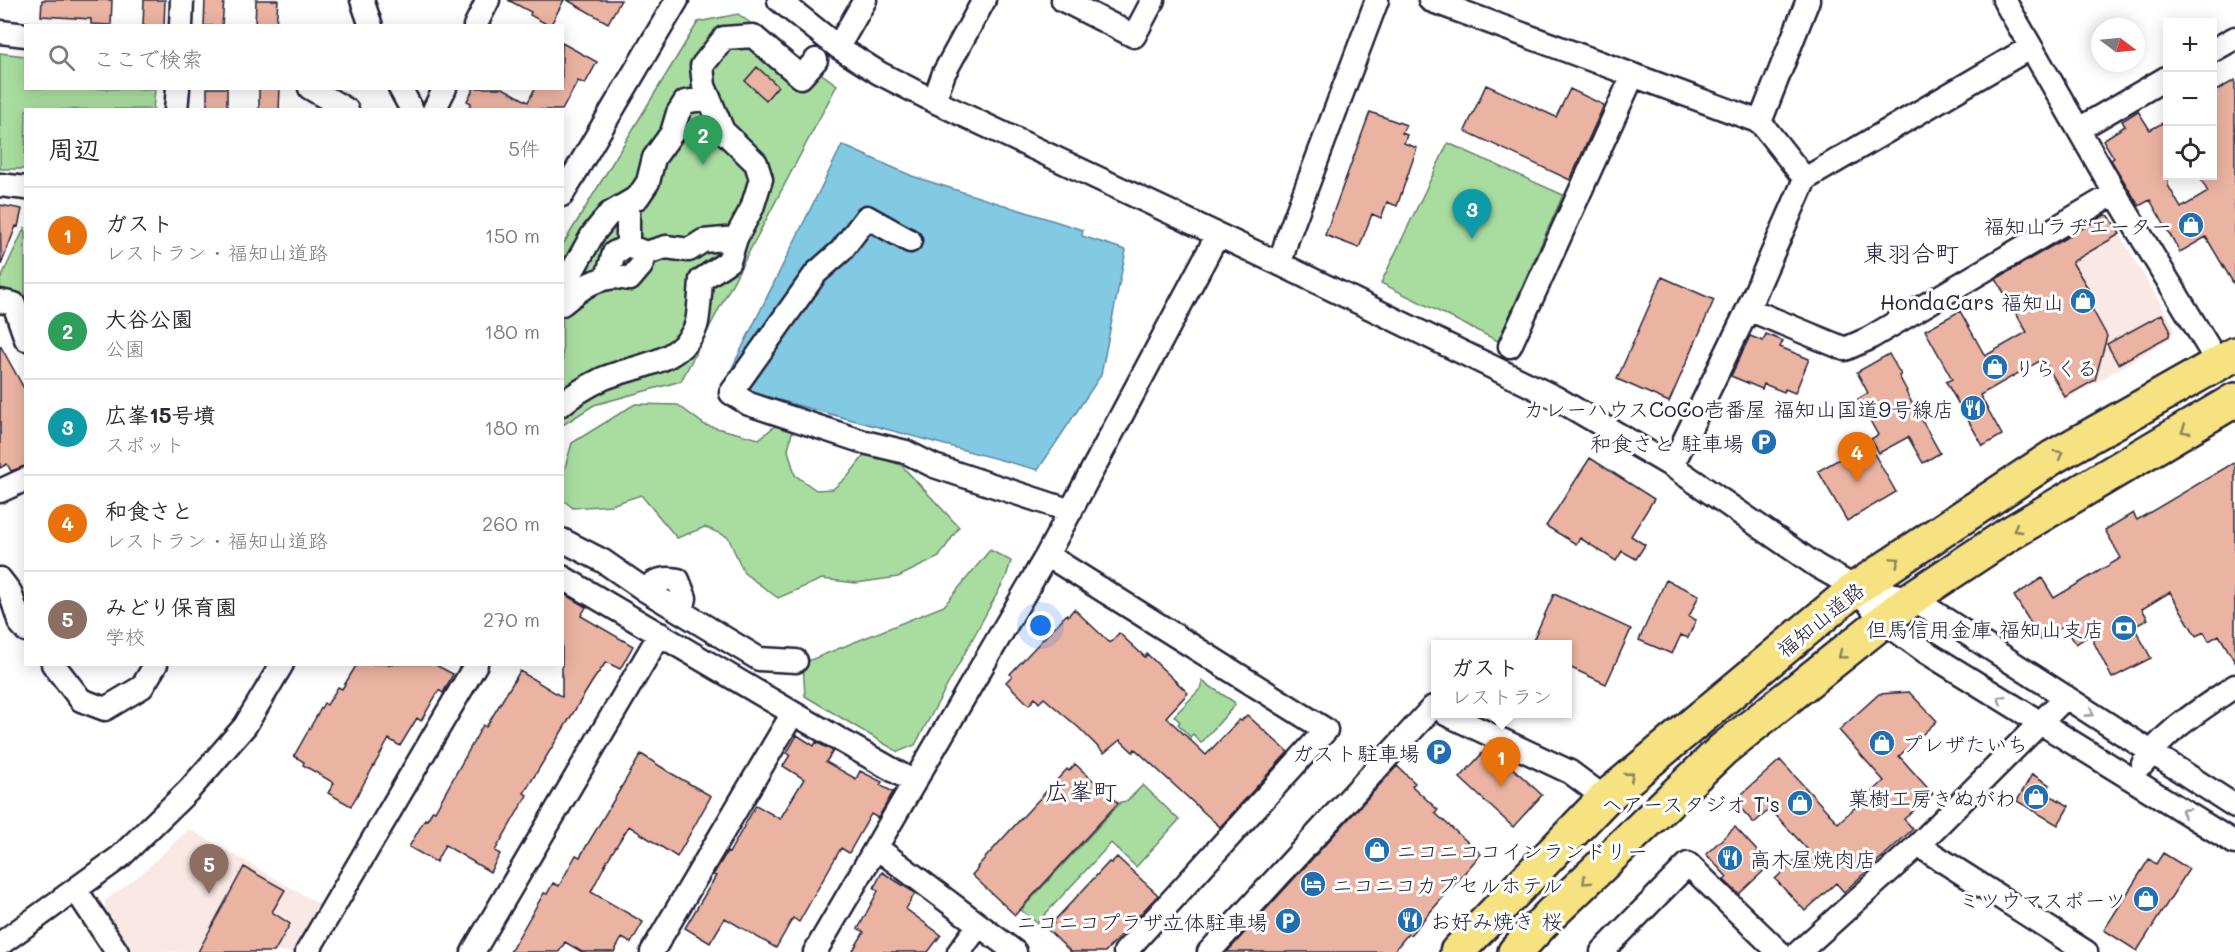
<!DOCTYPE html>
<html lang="ja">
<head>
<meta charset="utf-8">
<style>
  body { margin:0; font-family:Mali,"Klee One",sans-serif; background:#f7f7f7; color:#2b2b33 }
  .controls { position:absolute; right:18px; top:18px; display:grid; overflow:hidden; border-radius:0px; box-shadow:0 3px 15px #0003 }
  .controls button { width:54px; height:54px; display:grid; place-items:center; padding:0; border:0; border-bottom:2px solid #e1e1e2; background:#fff; color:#2b2b33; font:30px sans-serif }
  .compass { position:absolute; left:2091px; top:18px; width:54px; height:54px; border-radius:50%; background:#fff; box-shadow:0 3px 15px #0003; rotate:106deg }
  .you { position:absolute; left:1041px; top:626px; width:21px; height:21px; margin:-15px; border:4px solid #fff; border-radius:50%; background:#1a73e8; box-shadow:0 0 0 9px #1a73e833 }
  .badge { display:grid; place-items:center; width:39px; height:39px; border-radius:50%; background:#d93025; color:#fff; font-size:20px; font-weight:700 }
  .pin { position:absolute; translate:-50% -50px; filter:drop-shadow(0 2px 3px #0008) }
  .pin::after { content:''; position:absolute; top:32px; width:21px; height:18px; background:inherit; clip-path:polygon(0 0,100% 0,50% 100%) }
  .popup { position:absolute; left:1431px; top:640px; width:141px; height:78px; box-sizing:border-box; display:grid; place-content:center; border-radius:0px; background:#fff; filter:drop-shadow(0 2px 4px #0005); font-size:20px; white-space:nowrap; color:#7c7c81 }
  .popup b { font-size:22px; color:#2b2b33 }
  .popup::after { content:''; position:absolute; left:50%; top:100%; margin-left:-12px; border:12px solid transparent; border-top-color:#fff }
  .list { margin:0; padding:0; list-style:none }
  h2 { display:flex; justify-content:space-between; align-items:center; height:78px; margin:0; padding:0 24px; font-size:26px }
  h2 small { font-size:20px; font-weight:400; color:#7c7c81 }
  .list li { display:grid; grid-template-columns:39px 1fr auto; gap:18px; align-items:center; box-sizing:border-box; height:96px; padding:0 24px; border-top:2px solid #e1e1e2 }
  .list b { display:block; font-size:22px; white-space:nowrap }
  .list p { margin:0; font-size:20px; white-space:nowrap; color:#7c7c81 }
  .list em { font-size:20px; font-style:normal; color:#7c7c81 }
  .icon { flex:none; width:33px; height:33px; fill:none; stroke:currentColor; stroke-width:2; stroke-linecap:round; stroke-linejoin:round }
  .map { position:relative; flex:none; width:2235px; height:952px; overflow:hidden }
  .search { position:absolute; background:#fff; box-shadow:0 3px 15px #0003; left:24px; top:24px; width:540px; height:66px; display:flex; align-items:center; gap:15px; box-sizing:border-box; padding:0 21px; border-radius:0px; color:#7c7c81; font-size:22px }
  .panel { position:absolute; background:#fff; box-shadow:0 3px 15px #0003; left:24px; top:108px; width:540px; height:558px; border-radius:0px }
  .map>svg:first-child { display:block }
  .built { fill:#f9e8e3 }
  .green { fill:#a9dd9f; stroke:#66806d; stroke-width:1.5 }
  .water { fill:#82c9e3; stroke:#5c86a0; stroke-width:1.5 }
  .building { fill:#ebb3a1; stroke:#22223b; stroke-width:1.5 }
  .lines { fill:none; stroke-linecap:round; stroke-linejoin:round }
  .minor-casing { stroke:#22223b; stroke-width:27 }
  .highway-casing { stroke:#22223b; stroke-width:38 }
  .minor { stroke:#fff; stroke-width:22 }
  .highway { stroke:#f7e281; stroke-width:33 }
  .oneway { stroke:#8c825e }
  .oneway2 { stroke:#9c9ca7 }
  .labels { text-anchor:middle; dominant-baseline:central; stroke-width:6; stroke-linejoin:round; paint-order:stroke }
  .poi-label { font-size:21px; fill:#22223b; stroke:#fff; text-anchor:end }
  .street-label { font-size:21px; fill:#22223b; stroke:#fff }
  .quarter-label { font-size:24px; fill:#22223b; stroke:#fff }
</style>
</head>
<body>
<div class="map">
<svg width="2235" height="952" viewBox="0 0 2235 952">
  <rect width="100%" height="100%" fill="#fff"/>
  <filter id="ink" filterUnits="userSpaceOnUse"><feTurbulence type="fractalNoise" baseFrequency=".0167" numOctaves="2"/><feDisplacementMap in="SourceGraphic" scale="12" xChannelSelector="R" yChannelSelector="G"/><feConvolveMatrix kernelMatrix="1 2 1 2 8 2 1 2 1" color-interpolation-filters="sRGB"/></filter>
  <g filter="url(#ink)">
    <path class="built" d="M 2100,213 L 2109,216 L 2174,327 L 2172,338 L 2064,401 L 1992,276 Z
      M 189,829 L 323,906 L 295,952 L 129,952 L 103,911 L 105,901 L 141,874 Z"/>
    <path class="green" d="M 738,14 L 837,85 L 681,381 L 594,405 L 563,425 L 562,246 L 698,22 Z
      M 0,53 L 25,56 L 26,88 L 155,89 L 153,109 L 26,110 L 25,169 L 0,169 Z
      M 1448,143 L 1563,195 L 1498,341 L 1381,283 Z
      M 25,227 L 25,348 L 19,326 L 0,307 L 0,280 Z
      M 635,404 L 678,405 L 705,425 L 759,439 L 775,426 L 793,428 L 788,450 L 795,475 L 816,490 L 833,489 L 849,475 L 866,453 L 901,465 L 959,527 L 939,557 L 898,577 L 856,583 L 822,579 L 778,598 L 744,573 L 728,537 L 705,527 L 677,538 L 641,495 L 611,505 L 573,508 L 563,500 L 563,474 L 572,443 Z
      M 990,550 L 1011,561 L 1006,577 L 915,745 L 898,752 L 805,696 L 803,663 L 944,606 Z
      M 1202,681 L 1234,702 L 1235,705 L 1201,743 L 1193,734 L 1190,737 L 1178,724 L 1180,722 L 1174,716 L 1202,687 Z
      M 1143,785 L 1179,820 L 1136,867 L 1111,843 L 1037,923 L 1021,910 L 1121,802 L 1127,801 Z"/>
    <path class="water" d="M 842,145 L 912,176 L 1083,230 L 1082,236 L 1126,250 L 1101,375 L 1038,470 L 756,394 L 728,376 Z"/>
    <path class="building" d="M 42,0 L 112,0 L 111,25 L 91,24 L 91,19 L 41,16 Z
      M 144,0 L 165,0 L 164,26 L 143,26 Z
      M 205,0 L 224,0 L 222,26 L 204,26 Z
      M 256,0 L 278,0 L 276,26 L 255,26 Z
      M 508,0 L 564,0 L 550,26 L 530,15 L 531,12 Z
      M 567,0 L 621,0 L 608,23 Z
      M 562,43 L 597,62 L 585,84 L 578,81 L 562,110 L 468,110 L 471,103 L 467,101 L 474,88 L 503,88 L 528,102 L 535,88 L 562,88 Z
      M 757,67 L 778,86 L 766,100 L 745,81 Z
      M 2235,80 L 2235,286 L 2206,237 L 2180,252 L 2150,200 L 2139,206 L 2111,160 L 2114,158 L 2103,140 L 2125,126 L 2122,121 L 2138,111 L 2150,130 L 2168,120 L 2168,185 L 2181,208 L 2208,192 L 2199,176 L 2212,176 L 2212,93 Z
      M 1486,85 L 1556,117 L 1570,89 L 1604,105 L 1570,180 L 1465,131 Z
      M 207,88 L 227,88 L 227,109 L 207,109 Z
      M 259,88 L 280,88 L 279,110 L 259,110 Z
      M 1370,112 L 1406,125 L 1402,133 L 1407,135 L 1404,143 L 1417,148 L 1397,206 L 1387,202 L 1381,218 L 1372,214 L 1359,248 L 1325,235 Z
      M 0,205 L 22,209 L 18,227 L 16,226 L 1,265 Z
      M 2105,215 L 2109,216 L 2120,234 L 2072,262 L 2091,293 L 2085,296 L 2107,336 L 2095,380 L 2065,397 L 2043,359 L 1980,395 L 2002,435 L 1983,446 L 1946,382 L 1952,379 L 1925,330 L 1960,311 L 1985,356 L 2027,332 L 1996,279 Z
      M 1662,277 L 1714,300 L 1669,402 L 1617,379 Z
      M 2162,314 L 2170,329 L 2169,336 L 2118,364 L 2107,344 Z
      M 1766,334 L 1783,341 L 1780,347 L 1809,359 L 1795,393 L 1785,389 L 1784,392 L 1764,384 L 1762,389 L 1731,376 L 1750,336 L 1763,341 Z
      M 0,345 L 26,392 L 26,466 L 11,471 L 7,464 L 0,468 Z
      M 1889,354 L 1901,375 L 1899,376 L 1907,391 L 1906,392 L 1940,453 L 1923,463 L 1908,437 L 1879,453 L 1871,439 L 1878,435 L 1858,399 L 1868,393 L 1857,372 Z
      M 1868,443 L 1896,492 L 1847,521 L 1818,471 Z
      M 1590,458 L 1654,499 L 1631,536 L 1645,545 L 1636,559 L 1622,551 L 1616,561 L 1580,538 L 1576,544 L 1546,526 Z
      M 2235,462 L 2235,662 L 2219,635 L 2209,641 L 2204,632 L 2196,636 L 2170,592 L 2142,609 L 2148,619 L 2134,627 L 2151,658 L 2112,678 L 2090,635 L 2076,644 L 2064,626 L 2041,640 L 2014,596 L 2042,578 L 2054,598 L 2121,558 L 2105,530 L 2133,513 L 2137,520 Z
      M 1666,580 L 1699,595 L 1689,617 L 1696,620 L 1688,638 L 1681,635 L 1672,654 L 1639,640 Z
      M 562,593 L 586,607 L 581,616 L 633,646 L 620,669 L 606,662 L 592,682 L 524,793 L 527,795 L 495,851 L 500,854 L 490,872 L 445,845 L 436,862 L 409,847 L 425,819 L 427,820 L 433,810 L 435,811 L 483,725 L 486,727 L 520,671 L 562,697 Z
      M 1554,594 L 1631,629 L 1606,684 L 1567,666 L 1567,645 L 1531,645 Z
      M 1074,609 L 1110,643 L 1119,633 L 1145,657 L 1147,654 L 1188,693 L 1166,717 L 1206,755 L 1239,720 L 1241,721 L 1247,715 L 1288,752 L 1220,827 L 1135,749 L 1133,752 L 1120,740 L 1104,753 L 1079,728 L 1044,698 L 1039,703 L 1035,698 L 1029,705 L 1006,682 L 1012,676 L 1010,674 L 1045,637 L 1067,614 L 1068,616 Z
      M 357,664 L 434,664 L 453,674 L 443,693 L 439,690 L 421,721 L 417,718 L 400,746 L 389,739 L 351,806 L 328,793 L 334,783 L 303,765 L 304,762 L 294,756 L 324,703 L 327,705 L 338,687 L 342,689 Z
      M 1909,692 L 1937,721 L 1899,756 L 1933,794 L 1904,819 L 1913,829 L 1844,892 L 1836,883 L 1805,911 L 1775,879 L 1807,849 L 1770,809 L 1754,823 L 1734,801 L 1780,760 L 1838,823 L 1884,781 L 1839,730 L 1879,694 Z
      M 797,735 L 814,746 L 816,742 L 833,751 L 826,762 L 856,779 L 860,771 L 882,782 L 880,785 L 893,792 L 878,818 L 871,814 L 849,853 L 841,848 L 799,922 L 793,918 L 776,948 L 725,918 L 710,943 L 685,928 L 716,876 L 713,875 L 727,852 L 729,853 L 756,805 L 780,819 L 804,779 L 783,766 L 790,755 L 787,753 Z
      M 1487,748 L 1494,751 L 1542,795 L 1513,827 L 1460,778 Z
      M 641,754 L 669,772 L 711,796 L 677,857 L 629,826 L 608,859 L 591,892 L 643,922 L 631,943 L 622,938 L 614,952 L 582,952 L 565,942 L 559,952 L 510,952 L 544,893 L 547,894 L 553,883 L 559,886 L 576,855 L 580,857 Z
      M 1075,764 L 1118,803 L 1015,915 L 972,875 L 978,868 L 977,867 L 1005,836 L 1067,769 L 1069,771 Z
      M 1397,766 L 1415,783 L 1412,786 L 1438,810 L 1435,813 L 1481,854 L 1410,935 L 1408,934 L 1393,952 L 1227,952 Z
      M 2032,774 L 2050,785 L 2046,793 L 2069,806 L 2058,825 L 2017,801 Z
      M 1735,827 L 1770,865 L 1739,894 L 1724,880 L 1727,877 L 1706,854 Z
      M 2163,853 L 2189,869 L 2137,951 L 2104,930 L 2149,859 L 2156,864 Z
      M 1117,857 L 1158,895 L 1105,952 L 1071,952 L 1048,930 L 1054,923 L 1053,922 L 1084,889 L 1109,862 L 1111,863 Z
      M 244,867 L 285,890 L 272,912 L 290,924 L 274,952 L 198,952 Z
      M 882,872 L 915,893 L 906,909 L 941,935 L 928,952 L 852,952 L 864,932 L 858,929 L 878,891 L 874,888 Z"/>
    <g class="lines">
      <g class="minor-casing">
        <path id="minor" d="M 362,0 L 371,26
          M 779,0 L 838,47 L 879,73 L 934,101 L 1280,264 L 1556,398 L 1672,466 L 1817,566 L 1856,588 L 1912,598 L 2235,806
          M 1063,0 L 1134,36 L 1153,0
          M 1430,0 L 1760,122
          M 2004,0 L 2115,193 L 2218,363
          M 181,26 L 182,0
          M 475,26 L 488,0
          M 0,32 L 26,35
          M 838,47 L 865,0
          M 2212,51 L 2235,38
          M 310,88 L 347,110
          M 400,88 L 412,110
          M 934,101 L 944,73 L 984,0
          M 176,110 L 178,88
          M 434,110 L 445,88
          M 2079,129 L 2168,77
          M 1805,179 L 1760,122 L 1808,0
          M 0,185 L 26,188
          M 562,195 L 677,0
          M 628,205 L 628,246 L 646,253 L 666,247 L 689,250 L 703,241 L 736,238
          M 910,241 L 867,217 L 841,251 L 816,273 L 731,393 L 749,404 L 864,442 L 906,452 L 934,466 L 1071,511
          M 628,246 L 614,253 L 609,270 L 616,277 L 630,279 L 641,266 L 646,253
          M 1280,264 L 1287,239 L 1377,0
          M 562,289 L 593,234 L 609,214 L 638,197 L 648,182 L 654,158 L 672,133 L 678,113 L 685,102 L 708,98
          M 0,301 L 14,304 L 26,339
          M 562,304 C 581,289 591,279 616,277
          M 1748,309 L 1845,349 L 1868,339 L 2115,193
          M 1510,346 L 1633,75
          M 562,404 C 574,394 588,386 602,379 C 634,365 681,365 696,326 C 699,317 700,292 701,280 L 729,261 L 736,238 L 752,208 L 761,179 L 756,163 L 723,131 L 704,86 L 702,66 L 724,38 L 753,36 L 801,77 L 816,60
          M 1672,466 L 1748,309 L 1805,179 L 2031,47
          M 0,491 L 26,479
          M 562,540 L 603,561 L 645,590 L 759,659 L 796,661
          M 1047,555 L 1326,730 L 1125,952
          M 562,577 L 793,713 L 914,782
          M 0,579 L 10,592 L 20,623 L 26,630
          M 1856,588 L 1883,621 L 1926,652 L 2235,843
          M 645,590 C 654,580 664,577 678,580 L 685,598 L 682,611
          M 53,664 L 81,700 L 105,709 L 142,687 L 156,664
          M 1446,714 L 1570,772 L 1605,798
          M 2143,764 C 2165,730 2202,709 2235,686
          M 1918,845 L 2086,952
          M 877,848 L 1015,952
          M 76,890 L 117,952
          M 0,944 L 120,857 L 189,790 L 245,726 L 282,664
          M 307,952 L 476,664
          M 473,952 L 660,634
          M 652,952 L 793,713
          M 815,952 L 1047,555 L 1217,236
          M 959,952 L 979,925
          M 1209,952 L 1433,707 L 1435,708
          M 1602,952 L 1688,864 L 1779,952
          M 1799,952 L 1918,845 L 2066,697"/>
      </g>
      <g class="highway-casing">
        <path id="highway" d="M 1457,952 L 1605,798 L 1856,588 L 2053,457 L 2235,354
          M 1515,952 L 1549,916 L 1722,750 L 1912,598 L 2009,534 L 2235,400"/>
      </g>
      <use href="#minor" class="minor"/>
      <use href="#highway" class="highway"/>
    </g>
    <defs><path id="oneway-chevron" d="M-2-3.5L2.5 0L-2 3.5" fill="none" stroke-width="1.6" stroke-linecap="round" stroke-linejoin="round" transform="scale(1.5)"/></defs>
    <g class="oneway">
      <use href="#oneway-chevron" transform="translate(2185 430) rotate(149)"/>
      <use href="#oneway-chevron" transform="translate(2059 454) rotate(-30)"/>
      <use href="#oneway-chevron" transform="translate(2017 529) rotate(149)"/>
      <use href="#oneway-chevron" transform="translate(1896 561) rotate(-34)"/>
      <use href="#oneway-chevron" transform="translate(1842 655) rotate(141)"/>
      <use href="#oneway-chevron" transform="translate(1630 776) rotate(-41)"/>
      <use href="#oneway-chevron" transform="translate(1586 881) rotate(136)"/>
    </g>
    <g class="oneway2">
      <use href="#oneway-chevron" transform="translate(2001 699) rotate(-149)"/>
      <use href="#oneway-chevron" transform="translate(2090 713) rotate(33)"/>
      <use href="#oneway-chevron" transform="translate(2185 812) rotate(-148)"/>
    </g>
  </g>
  <defs>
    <g id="shop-disc" transform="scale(1.35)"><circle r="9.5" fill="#1f6fb2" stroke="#fff"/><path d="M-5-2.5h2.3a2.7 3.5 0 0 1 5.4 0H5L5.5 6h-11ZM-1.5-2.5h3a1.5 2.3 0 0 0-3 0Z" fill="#fff"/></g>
    <g id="restaurant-disc" transform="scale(1.35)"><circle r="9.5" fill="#1f6fb2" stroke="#fff"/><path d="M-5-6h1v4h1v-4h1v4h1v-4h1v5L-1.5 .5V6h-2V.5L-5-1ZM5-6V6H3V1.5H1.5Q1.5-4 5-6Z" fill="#fff"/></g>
    <g id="parking-disc" transform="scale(1.35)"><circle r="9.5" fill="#1f6fb2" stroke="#fff"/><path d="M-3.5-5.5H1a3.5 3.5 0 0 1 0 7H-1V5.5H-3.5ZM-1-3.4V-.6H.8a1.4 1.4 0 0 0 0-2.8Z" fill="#fff"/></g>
    <g id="bank-disc" transform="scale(1.35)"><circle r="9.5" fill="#1f6fb2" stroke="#fff"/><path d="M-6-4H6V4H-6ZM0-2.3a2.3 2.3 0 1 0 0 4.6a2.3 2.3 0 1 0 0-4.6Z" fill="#fff"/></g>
    <g id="hotel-disc" transform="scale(1.35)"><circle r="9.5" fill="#1f6fb2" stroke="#fff"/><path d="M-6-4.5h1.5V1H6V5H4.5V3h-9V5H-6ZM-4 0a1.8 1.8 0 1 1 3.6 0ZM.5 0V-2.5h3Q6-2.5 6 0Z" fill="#fff"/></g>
  </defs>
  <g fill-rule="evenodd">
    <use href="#shop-disc" x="2191" y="225"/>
    <use href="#shop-disc" x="2083" y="301"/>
    <use href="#shop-disc" x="1995" y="367"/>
    <use href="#restaurant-disc" x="1973" y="408"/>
    <use href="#parking-disc" x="1764" y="442"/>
    <use href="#bank-disc" x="2124" y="628"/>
    <use href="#shop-disc" x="1882" y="743"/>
    <use href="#parking-disc" x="1439" y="752"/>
    <use href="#shop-disc" x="2036" y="797"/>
    <use href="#shop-disc" x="1800" y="803"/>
    <use href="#shop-disc" x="1377" y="850"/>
    <use href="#restaurant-disc" x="1730" y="858"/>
    <use href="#hotel-disc" x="1313" y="884"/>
    <use href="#shop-disc" x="2146" y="899"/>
    <use href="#restaurant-disc" x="1410" y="920"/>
    <use href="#parking-disc" x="1288" y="921"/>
  </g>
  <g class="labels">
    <g class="poi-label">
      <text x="2172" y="225">福知山ラヂエーター</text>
      <text x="2064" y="301">HondaCars 福知山</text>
      <text x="2014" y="367" text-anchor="start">りらくる</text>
      <text x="1954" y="408">カレーハウスCoCo壱番屋 福知山国道9号線店</text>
      <text x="1744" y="442">和食さと 駐車場</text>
      <text x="2104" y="628">但馬信用金庫 福知山支店</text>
      <text x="1902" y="743" text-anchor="start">プレザたいち</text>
      <text x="1420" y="752">ガスト駐車場</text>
      <text x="2016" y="797">菓樹工房きぬがわ</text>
      <text x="1780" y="803">ヘアースタジオ T's</text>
      <text x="1396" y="850" text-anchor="start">ニコニココインランドリー</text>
      <text x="1750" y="858" text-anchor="start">高木屋焼肉店</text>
      <text x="1332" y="884" text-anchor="start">ニコニコカプセルホテル</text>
      <text x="2126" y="899">ミツウマスポーツ</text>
      <text x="1430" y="920" text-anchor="start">お好み焼き 桜</text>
      <text x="1268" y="921">ニコニコプラザ立体駐車場</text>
    </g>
    <g class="street-label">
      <text transform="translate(1820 619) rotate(-39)">福知山道路</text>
    </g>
    <g class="quarter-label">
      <text x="1911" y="252">東羽合町</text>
      <text x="1081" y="790">広峯町</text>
    </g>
  </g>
</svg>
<div class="controls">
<button>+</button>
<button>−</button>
<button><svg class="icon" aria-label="locate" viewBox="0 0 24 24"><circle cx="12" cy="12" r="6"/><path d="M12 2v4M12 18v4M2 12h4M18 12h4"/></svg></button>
</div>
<svg class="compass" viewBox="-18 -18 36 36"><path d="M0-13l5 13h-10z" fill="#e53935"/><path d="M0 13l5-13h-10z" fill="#7c7c81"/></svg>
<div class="you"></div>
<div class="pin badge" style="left:1501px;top:787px;background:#e8710a">1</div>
<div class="popup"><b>ガスト</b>レストラン</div>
<div class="pin badge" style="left:703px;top:165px;background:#2e9e5b">2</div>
<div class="pin badge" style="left:1472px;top:239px;background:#0f9aa8">3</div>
<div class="pin badge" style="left:1857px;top:482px;background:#e8710a">4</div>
<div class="pin badge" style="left:209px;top:894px;background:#8d6e63">5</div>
<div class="search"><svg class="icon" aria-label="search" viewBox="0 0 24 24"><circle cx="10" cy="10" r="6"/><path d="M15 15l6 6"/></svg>ここで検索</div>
<section class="panel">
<h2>周辺<small>5件</small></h2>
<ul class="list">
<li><span class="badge" style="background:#e8710a">1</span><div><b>ガスト</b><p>レストラン · 福知山道路</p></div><em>150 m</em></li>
<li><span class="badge" style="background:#2e9e5b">2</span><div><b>大谷公園</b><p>公園</p></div><em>180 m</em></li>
<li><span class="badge" style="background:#0f9aa8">3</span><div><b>広峯15号墳</b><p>スポット</p></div><em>180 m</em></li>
<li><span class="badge" style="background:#e8710a">4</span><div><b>和食さと</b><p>レストラン · 福知山道路</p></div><em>260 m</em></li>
<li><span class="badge" style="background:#8d6e63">5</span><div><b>みどり保育園</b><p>学校</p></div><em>270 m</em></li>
</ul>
</section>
</div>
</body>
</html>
